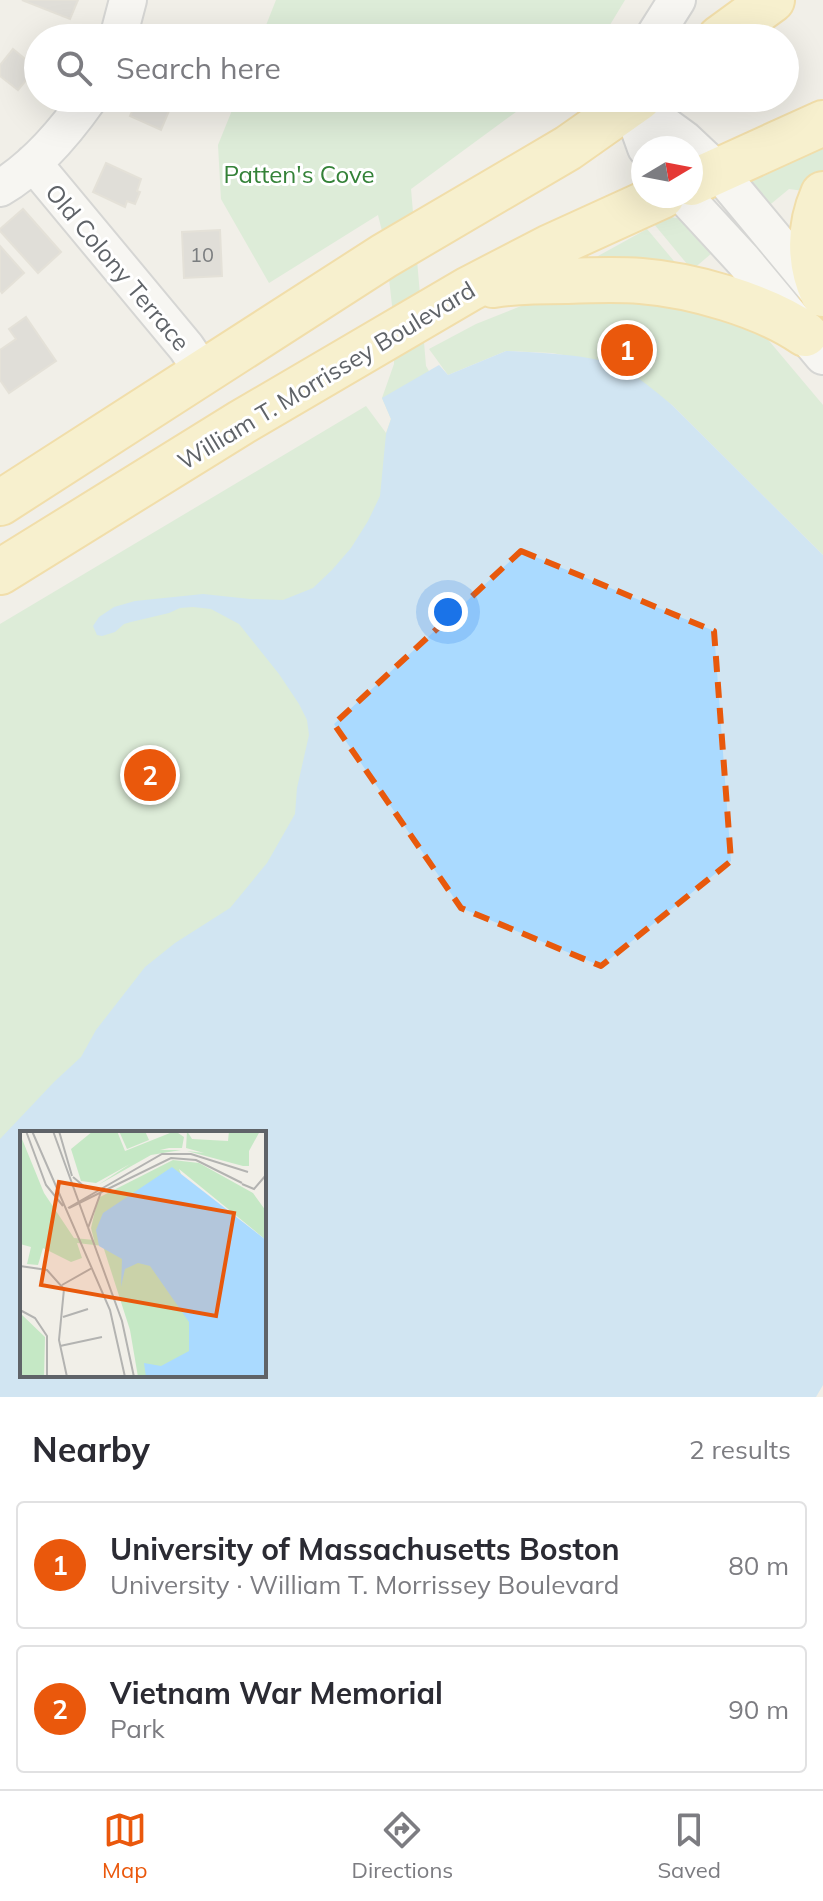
<!DOCTYPE html>
<html lang="en">
<head>
<meta charset="utf-8">
<style>
  body { margin:0; font-family:Mulish,sans-serif; background:#f2f2f3; color:#2b2b33 }
  .compass { position:absolute; left:631px; top:136px; width:72px; height:72px; border-radius:50%; background:#fff; box-shadow:0 8px 32px #0002; rotate:80deg }
  .you { position:absolute; left:448px; top:612px; width:28px; height:28px; margin:-20px; border:6px solid #fff; border-radius:50%; background:#1a73e8; box-shadow:0 0 0 12px #1a73e833 }
  .badge { display:grid; place-items:center; width:52px; height:52px; border-radius:50%; background:#ea580c; color:#fff; font-size:26px; font-weight:700 }
  .pin { position:absolute; translate:-50% -50%; border:4px solid #fff; box-shadow:0 2px 8px #0006 }
  .list { margin:0; padding:0; list-style:none }
  h2 { display:flex; justify-content:space-between; align-items:center; height:104px; margin:0; padding:0 32px; font-size:34px }
  h2 small { font-size:26px; font-weight:400; color:#7c7c81 }
  .list li { display:grid; grid-template-columns:52px 1fr auto; gap:24px; align-items:center; box-sizing:border-box; height:128px; margin:0 16px 16px; padding:0 16px; border:2px solid #e1e1e2; border-radius:8px }
  .list b { display:block; font-size:30px; white-space:nowrap }
  .list p { margin:0; font-size:26px; white-space:nowrap; color:#7c7c81 }
  .list em { font-size:26px; font-style:normal; color:#7c7c81 }
  .icon { flex:none; width:44px; height:44px; fill:none; stroke:currentColor; stroke-width:2; stroke-linecap:round; stroke-linejoin:round }
  .map { position:relative; flex:none; width:823px; height:1397px; overflow:hidden }
  .search { position:absolute; background:#fff; box-shadow:0 8px 32px #0002; left:24px; right:24px; top:24px; height:88px; display:flex; align-items:center; gap:20px; box-sizing:border-box; padding:0 28px; border-radius:44px; color:#7c7c81; font-size:30px }
  .sheet { height:392px; background:#fff }
  nav { display:flex; justify-content:space-around; align-items:center; box-sizing:border-box; height:112px; border-top:2px solid #e1e1e2; background:#fff; font-size:22px; color:#7c7c81 }
  nav a { display:grid; justify-items:center; gap:4px }
  nav .on { color:#ea580c }
  .map>svg:first-child { display:block }
  .green { fill:#c5e8c5; fill-rule:evenodd }
  .water { fill:#aadaff; fill-rule:evenodd }
  .building { fill:#cccac5; stroke:#d6d1c6; stroke-width:2 }
  .lines { fill:none; stroke-linecap:round; stroke-linejoin:round }
  .tertiary-casing { stroke:#b5b8bc; stroke-width:40 }
  .primary-casing { stroke:#f2c960; stroke-width:48 }
  .tertiary { stroke:#fff; stroke-width:36 }
  .primary { stroke:#fff2af; stroke-width:44 }
  .marked { fill:none; stroke:#e8590c; stroke-width:6; stroke-dasharray:16 10; stroke-linejoin:round }
  .labels { text-anchor:middle; dominant-baseline:central; stroke-width:6; stroke-linejoin:round; paint-order:stroke }
  .number-label { font-size:20px; fill:#7a7d7f }
  .park-label { font-size:24px; fill:#348238; stroke:#fff }
  .street-label { font-size:24px; fill:#5f6368; stroke:#fff }
  .inset-road { fill:none; stroke:#b3b3b1; stroke-width:2 }
  .view { fill:#e8590c; fill-opacity:0.15; stroke:#e8590c; stroke-width:4 }
  .inset-edge { fill:none; stroke:#5f6368; stroke-width:4 }
</style>
</head>
<body>
<div class="map">
<svg width="823" height="1397" viewBox="0 0 823 1397">
  <rect width="100%" height="100%" fill="#f1efe8"/>
  <path class="green" d="M 276,0 L 625,0 L 602,38 L 261,38 Z
    M 237,98 L 535,98 L 411,189 L 426,366 L 436,383 L 756,1397 L 0,1397 L 0,624 L 366,406 L 386,433 L 391,419 L 382,398 L 394,364 L 394,323 L 385,243 L 378,215 L 269,283 L 221,199 L 218,145 ZM 22,1133 L 264,1133 L 264,1375 L 22,1375 Z
    M 823,147 L 823,172 L 812,192 L 789,189 L 766,208 L 750,183 L 753,176 Z
    M 671,217 L 682,219 L 712,253 L 692,270 L 654,224 Z
    M 647,229 L 684,273 L 589,261 Z
    M 616,288 L 760,330 L 823,405 L 823,555 L 672,405 L 618,366 L 597,361 L 552,353 L 506,351 L 448,375 L 429,349 L 476,324 L 536,300 Z"/>
  <path class="water" d="M 506,351 C 538,353 592,354 620,367 C 639,377 655,391 672,405 L 823,555 L 823,1385 L 816,1397 L 0,1397 L 0,1139 L 54,1082 L 81,1057 L 96,1030 L 145,967 L 175,943 L 230,908 L 267,863 L 295,814 L 297,788 L 309,735 L 307,720 L 299,704 L 279,674 L 239,624 L 211,609 L 193,607 L 180,608 L 169,613 L 131,622 L 124,624 L 115,632 L 102,636 L 97,635 L 93,626 L 99,617 L 114,607 L 135,601 L 203,594 L 250,599 L 283,600 L 313,588 L 332,570 L 351,548 L 368,521 L 380,496 L 386,434 L 391,419 L 382,398 L 439,365 L 448,375 ZM 22,1133 L 264,1133 L 264,1375 L 22,1375 Z"/>
  <path class="building" d="M 22,0 L 78,0 L 70,19 Z
    M 162,28 L 196,37 L 196,38 L 160,38 Z
    M 13,49 L 36,68 L 18,90 L 0,76 L 0,65 Z
    M 138,98 L 174,99 L 161,130 L 130,116 Z
    M 106,163 L 141,179 L 137,191 L 140,192 L 135,204 L 127,201 L 125,207 L 93,192 Z
    M 23,209 L 61,252 L 38,273 L 0,231 L 0,229 Z
    M 220,230 L 222,276 L 184,278 L 182,232 Z
    M 0,246 L 24,273 L 2,293 L 0,290 Z
    M 26,317 L 56,361 L 9,393 L 0,380 L 0,350 L 16,339 L 9,329 Z"/>
  <g class="lines">
    <g class="tertiary-casing">
      <path id="tertiary" d="M 118,38 L 128,0
        M 653,38 L 677,0
        M 634,98 L 636,120 L 646,148
        M 633,102 L 685,140 L 718,171 L 821,295
        M 33,163 L 186,347 L 203,372
        M 0,188 C 36,167 65,132 89,98
        M 684,196 L 743,260 L 823,356"/>
    </g>
    <g class="primary-casing">
      <path id="primary" d="M 720,38 L 772,0
        M 691,183 L 823,123
        M 823,194 C 809,226 808,262 823,294
        M 493,285 C 518,281 543,281 567,281 C 592,280 617,279 641,281 C 692,285 763,305 805,334
        M 0,503 L 384,256 L 568,148 L 639,98
        M 0,572 L 242,422 L 469,289 L 550,247 L 662,196"/>
    </g>
    <use href="#tertiary" class="tertiary"/>
    <use href="#primary" class="primary"/>
  </g>
  <path d="M0 0H823V1397H0ZM 521,551 L 714,631 L 731,861 L 601,966 L 461,908 L 334,724 Z" fill="#f1efe8" fill-opacity=".55" fill-rule="evenodd"/>
  <path class="marked" d="M 521,551 L 714,631 L 731,861 L 601,966 L 461,908 L 334,724 Z"/>
  <g class="labels">
    <g class="number-label">
      <text x="202" y="254">10</text>
    </g>
    <g class="park-label">
      <text x="299" y="174">Patten's Cove</text>
    </g>
    <g class="street-label">
      <text transform="translate(118 267) rotate(50)">Old Colony Terrace</text>
      <text transform="translate(326 375) rotate(-31)">William T. Morrissey Boulevard</text>
    </g>
  </g>
  <g transform="translate(20 1131)">
    <rect width="246" height="246" fill="#f1efe8"/>
    <path d="M 73,0 L 97,0 L 105,20 L 155,0 L 164,6 L 162,17 L 149,17 L 140,19 L 161,19 L 131,24 L 78,54 L 110,33 L 76,52 L 61,50 L 51,18 ZM 99,0 L 125,0 L 129,9 L 107,18 ZM 167,0 L 172,8 L 208,10 L 209,0 L 240,0 L 229,20 L 229,35 L 223,35 L 167,20 L 184,22 L 166,17 ZM 2,8 L 24,62 L 54,107 L 74,109 L 71,97 L 78,67 L 153,29 L 179,32 L 233,62 L 246,80 L 246,109 L 159,38 L 240,246 L 118,246 L 110,199 L 83,115 L 57,112 L 62,127 L 51,131 L 23,117 L 18,134 L 7,133 L 11,116 L 0,113 ZM 0,182 L 25,206 L 24,246 L 0,246 Z" fill="#c5e8c5"/>
    <path d="M 152,36 L 246,109 L 246,246 L 126,246 L 124,232 L 141,235 L 169,220 L 169,191 L 130,135 L 118,132 L 105,138 L 101,156 L 102,128 L 79,115 L 76,99 L 83,82 Z" fill="#aadaff"/>
    <path class="inset-road" d="M 6,0 L 26,54 L 43,75M 12,0 L 90,179 L 105,246M 33,0 L 102,190 L 114,246M 39,0 L 52,45M 53,46 L 66,57 L 77,57M 222,53 L 234,58 L 246,44M 48,77 L 142,23 L 171,23 L 228,41M 49,77 L 151,27 L 176,29 L 222,52M 68,97 L 81,61M 0,135 L 27,139 L 44,158 L 39,209 L 47,246M 42,154 L 72,137M 0,179 L 15,187 L 27,205 L 27,246M 43,186 L 68,178M 40,215 L 82,206"/>
    <path class="view" d="M 39,51 L 214,82 L 196,185 L 21,154 Z"/>
    <rect width="246" height="246" class="inset-edge"/>
  </g>
</svg>
<svg class="compass" viewBox="-18 -18 36 36"><path d="M0-13l5 13h-10z" fill="#e53935"/><path d="M0 13l5-13h-10z" fill="#7c7c81"/></svg>
<div class="you"></div>
<div class="pin badge" style="left:627px;top:350px">1</div>
<div class="pin badge" style="left:150px;top:775px">2</div>
<div class="search"><svg class="icon" aria-label="search" viewBox="0 0 24 24"><circle cx="10" cy="10" r="6"/><path d="M15 15l6 6"/></svg>Search here</div>
</div>
<section class="sheet">
<h2>Nearby<small>2 results</small></h2>
<ul class="list">
<li><span class="badge">1</span><div><b>University of Massachusetts Boston</b><p>University · William T. Morrissey Boulevard</p></div><em>80 m</em></li>
<li><span class="badge">2</span><div><b>Vietnam War Memorial</b><p>Park</p></div><em>90 m</em></li>
</ul>
</section>
<nav>
<a class="on"><svg class="icon" aria-label="map" viewBox="0 0 24 24"><path d="M3 6l6-2 6 2 6-2v14l-6 2-6-2-6 2zM9 4v14M15 6v14"/></svg>Map</a>
<a><svg class="icon" aria-label="directions" viewBox="0 0 24 24"><path d="M12 3l9 9-9 9-9-9zM9 14v-3h6M13 9l2 2-2 2"/></svg>Directions</a>
<a><svg class="icon" aria-label="saved" viewBox="0 0 24 24"><path d="M7 4h10v16l-5-4-5 4z"/></svg>Saved</a>
</nav>
</body>
</html>
